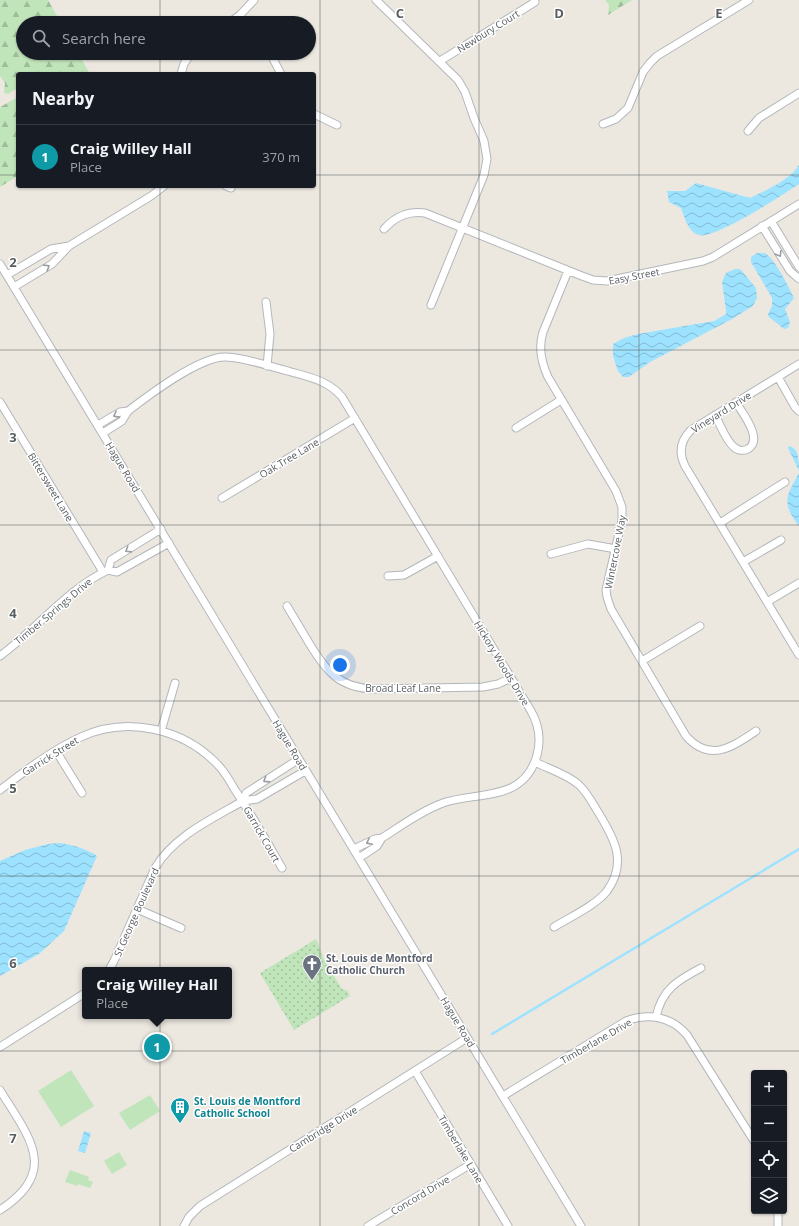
<!DOCTYPE html>
<html lang="en">
<head>
<meta charset="utf-8">
<style>
  body { margin:0; font-family:"Open Sans",sans-serif; background:#242831; color:#f1f3f6 }
  .controls { position:absolute; right:12px; bottom:12px; display:grid; overflow:hidden; border-radius:4px; box-shadow:0 1px 3px #0004 }
  .controls button { width:36px; height:36px; display:grid; place-items:center; padding:0; border:0; border-bottom:1px solid #363941; background:#171b24; color:#f1f3f6; font:20px sans-serif }
  .you { position:absolute; left:340px; top:665px; width:14px; height:14px; margin:-10px; border:3px solid #fff; border-radius:50%; background:#1a73e8; box-shadow:0 0 0 6px #1a73e833 }
  .badge { display:grid; place-items:center; width:26px; height:26px; border-radius:50%; background:#ec2632; color:#fff; font-size:13px; font-weight:700 }
  .pin { position:absolute; translate:-50% -50%; border:2px solid #fff; box-shadow:0 1px 4px #0006 }
  .popup { position:absolute; left:82px; top:967px; width:150px; height:52px; box-sizing:border-box; display:grid; place-content:center; border-radius:4px; background:#171b24; filter:drop-shadow(0 1px 3px #0005); font-size:13px; white-space:nowrap; color:#9ea1a6 }
  .popup b { font-size:15px; color:#f1f3f6 }
  .popup::after { content:''; position:absolute; left:50%; top:100%; margin-left:-8px; border:8px solid transparent; border-top-color:#171b24 }
  .list { margin:0; padding:0; list-style:none }
  h2 { display:flex; justify-content:space-between; align-items:center; height:52px; margin:0; padding:0 16px; font-size:17px }
  h2 small { font-size:13px; font-weight:400; color:#9ea1a6 }
  .list li { display:grid; grid-template-columns:26px 1fr auto; gap:12px; align-items:center; box-sizing:border-box; height:64px; padding:0 16px; border-top:1px solid #363941 }
  .list b { display:block; font-size:15px; white-space:nowrap }
  .list p { margin:0; font-size:13px; white-space:nowrap; color:#9ea1a6 }
  .list em { font-size:13px; font-style:normal; color:#9ea1a6 }
  .icon { flex:none; width:22px; height:22px; fill:none; stroke:currentColor; stroke-width:2; stroke-linecap:round; stroke-linejoin:round }
  .map { position:relative; flex:none; width:799px; height:1226px; overflow:hidden }
  .search { position:absolute; background:#171b24; box-shadow:0 1px 3px #0004; left:16px; top:16px; width:300px; height:44px; display:flex; align-items:center; gap:10px; box-sizing:border-box; padding:0 14px; border-radius:22px; color:#9ea1a6; font-size:15px }
  .panel { position:absolute; background:#171b24; box-shadow:0 1px 3px #0004; left:16px; top:72px; width:300px; height:116px; border-radius:4px }
  .map>svg:first-child { display:block }
  .grass { fill:url(#grass-dots) }
  .forest { fill:url(#forest-firs) }
  .park { fill:#c1e5bb }
  .water { fill:url(#water-waves) }
  .lines { fill:none; stroke-linecap:round; stroke-linejoin:round }
  .stream { stroke:#9de2ff; stroke-width:2.5 }
  .minor-casing { stroke:#b3b7bb; stroke-width:9 }
  .minor { stroke:#fff; stroke-width:7 }
  .oneway { stroke:#9b9ea0 }
  .grid { fill:none; stroke:#595e61; stroke-width:1; stroke-opacity:0.55 }
  .labels { text-anchor:middle; dominant-baseline:central; stroke-width:3; stroke-linejoin:round; paint-order:stroke }
  .street-label { font-size:10px; fill:#595e61; stroke:#fff }
  .worship-label { font-size:10px; font-weight:bold; fill:#5b616d; stroke:#fff; text-anchor:start }
  .culture-label { font-size:10px; font-weight:bold; fill:#0d838f; stroke:#fff; text-anchor:start }
  .grid-label { font-size:13px; text-anchor:middle; font-weight:bold; fill:#595e61; stroke:#fff; stroke-width:3; stroke-linejoin:round; paint-order:stroke }
</style>
</head>
<body>
<div class="map">
<svg width="799" height="1226" viewBox="0 0 799 1226">
  <defs>
    <pattern id="grass-dots" width="8" height="8" patternUnits="userSpaceOnUse"><rect width="8" height="8" fill="#c1e5bb"/><path d="M2 2h.1M6 6h.1" fill="none" stroke="#a0bd9b" stroke-width="1.8" stroke-linecap="round"/></pattern>
    <pattern id="forest-firs" width="22" height="20" patternUnits="userSpaceOnUse"><rect width="22" height="20" fill="#c1e5bb"/><path d="M5 1l3.5 6h-7zM16 11l3.5 6h-7z" fill="#a0bd9b"/></pattern>
    <pattern id="water-waves" width="16" height="10" patternUnits="userSpaceOnUse"><rect width="16" height="10" fill="#9de2ff"/><path d="M0 5q4-4 8 0t8 0" fill="none" stroke="#83bad2"/></pattern>
  </defs>
  <rect width="100%" height="100%" fill="#ece8e0"/>
  <path class="grass" d="M 316,939 C 320,947 321,954 325,961 L 342,989 L 348,991 L 350,996 L 294,1030 L 260,973 Z"/>
  <path class="forest" d="M 0,0 L 48,0 L 61,23 L 23,23 L 23,53 L 78,53 L 90,74 L 18,74 L 18,88 L 8,94 L 4,93 L 5,83 L 0,76 Z
    M 605,0 L 632,0 L 608,15 L 609,5 Z
    M 18,97 L 18,176 L 0,187 L 0,107 Z"/>
  <path class="park" d="M 71,1070 L 94,1106 L 61,1127 L 38,1091 Z
    M 150,1095 L 160,1111 L 130,1130 L 119,1113 Z
    M 119,1152 L 127,1165 L 112,1174 L 104,1161 Z
    M 70,1170 L 89,1177 L 88,1180 L 93,1182 L 90,1188 L 78,1184 L 77,1186 L 65,1182 Z"/>
  <path class="water" d="M 799,165 L 799,184 C 784,194 714,240 699,235 C 688,232 685,218 681,208 L 669,202 L 667,191 L 685,191 L 696,183 L 750,198 C 765,191 791,179 799,165 Z
    M 757,253 C 760,253 762,253 764,253 C 773,255 790,289 794,298 L 785,309 L 790,322 L 788,328 L 784,329 L 769,317 L 768,314 L 772,306 L 772,298 L 751,262 L 751,257 Z
    M 735,269 L 739,269 L 742,271 L 756,288 L 757,298 L 753,306 L 732,319 L 650,362 L 629,377 L 623,377 L 618,371 L 613,356 L 613,344 L 624,338 L 638,334 L 714,321 L 726,314 L 726,311 L 722,282 L 726,273 Z
    M 789,446 C 799,448 799,461 799,471 L 788,448 Z
    M 799,473 L 799,526 C 781,502 786,497 799,473 Z
    M 59,843 C 73,845 85,848 97,856 L 64,931 L 39,954 L 0,976 L 0,861 L 25,850 L 48,844 Z
    M 84,1131 L 91,1133 L 85,1153 L 78,1151 Z"/>
  <g class="lines">
    <path class="stream" d="M 492,1034 L 799,849"/>
    <g class="minor-casing">
      <path id="minor" d="M 376,0 L 458,80 L 465,92 L 474,118 L 484,141 L 487,159 L 484,175 L 431,305
        M 240,15 L 247,23
        M 229,23 L 240,15 L 254,0
        M 270,53 L 281,74
        M 440,61 L 535,2
        M 181,74 L 184,64 L 191,53
        M 314,114 L 337,125
        M 603,124 L 616,119 L 628,108 L 643,72 L 650,63 L 657,56 L 749,0
        M 748,131 L 759,118 L 799,93
        M 226,186 L 231,188
        M 771,221 L 799,267
        M 762,226 L 790,271 L 799,279
        M 384,229 C 396,216 408,211 425,213 L 582,276 L 593,280 L 607,281 L 703,261 L 713,257 L 799,204
        M 69,246 L 151,196 L 164,186
        M 0,264 L 581,1226
        M 568,271 L 543,332 C 538,348 541,362 548,377 L 616,491 L 622,507 L 622,520 L 606,590 L 607,597 L 611,609 L 686,736 C 710,763 732,747 756,731
        M 7,275 L 51,249 L 69,246 L 52,264 L 14,287
        M 266,302 L 270,334 L 267,366
        M 799,364 L 691,430 C 681,440 678,452 685,466 L 799,655
        M 778,377 L 795,407 L 799,411
        M 0,402 L 103,572
        M 128,411 C 149,395 200,356 226,357 C 247,358 268,366 288,371 C 308,377 328,380 342,397 L 531,711 C 539,725 541,740 537,755 C 524,803 477,791 443,803 C 421,811 401,826 382,838
        M 715,415 C 720,424 726,441 734,447 C 738,451 744,451 748,449 C 764,439 742,413 736,402
        M 98,425 L 120,412 L 128,411 L 122,421 L 103,433
        M 516,428 L 561,400
        M 222,498 L 355,418
        M 720,523 L 785,482
        M 161,529 L 111,560 L 108,570 L 117,572 L 169,543
        M 551,554 L 588,544 L 616,549
        M 743,562 L 781,540
        M 388,576 L 404,575 L 438,556
        M 767,602 L 799,583
        M 287,606 C 294,618 302,631 309,643 C 326,671 339,688 374,689 L 483,687 L 498,684 L 511,678
        M 0,656 C 37,629 66,590 108,570
        M 642,661 L 700,626
        M 161,731 L 175,683
        M 56,751 L 82,793
        M 299,759 L 246,793 L 243,801 L 257,799 L 305,771
        M 535,762 C 549,769 566,774 578,784 C 587,792 592,802 598,812 C 614,838 628,862 607,891 C 595,906 570,917 554,927
        M 0,790 C 25,771 52,750 81,737 C 127,716 183,728 218,765 C 225,772 230,781 235,790 C 252,815 267,842 282,868
        M 354,849 L 375,839 L 382,838 L 377,846 L 359,858
        M 137,909 L 181,928
        M 109,970 L 114,961 L 155,868 C 174,836 212,819 243,801
        M 656,1017 C 662,989 678,980 701,968
        M 0,1047 L 85,993
        M 415,1071 L 508,1226
        M 0,1090 C 28,1136 61,1171 0,1210
        M 503,1096 L 626,1021 C 648,1013 671,1016 687,1035 L 754,1141
        M 778,1211 L 778,1226
        M 184,1226 L 189,1217 L 200,1206 L 467,1038
        M 368,1226 L 471,1164"/>
    </g>
    <use href="#minor" class="minor"/>
  </g>
  <defs><path id="oneway-chevron" d="M-2-3.5L2.5 0L-2 3.5" fill="none" stroke-width="1.6" stroke-linecap="round" stroke-linejoin="round"/></defs>
  <g class="oneway">
    <use href="#oneway-chevron" transform="translate(779 254) rotate(59)"/>
    <use href="#oneway-chevron" transform="translate(47 267) rotate(-32)"/>
    <use href="#oneway-chevron" transform="translate(116 415) rotate(152)"/>
    <use href="#oneway-chevron" transform="translate(128 550) rotate(148)"/>
    <use href="#oneway-chevron" transform="translate(266 780) rotate(147)"/>
    <use href="#oneway-chevron" transform="translate(369 842) rotate(154)"/>
  </g>
  <path class="grid" d="M 160,0 L 160,23M 320,0 L 320,1226M 479,0 L 479,1226M 639,0 L 639,1226M 160,53 L 160,74M 0,175 L 18,175M 314,175 L 799,175M 160,186 L 160,1226M 0,350 L 799,350M 0,525 L 799,525M 0,701 L 799,701M 0,876 L 799,876M 0,1051 L 799,1051"/>
  <defs>
    <g id="church-pin" transform="scale(1)"><path d="M0 17L-7.5 6A9.5 9.5 0 1 1 7.5 6Z" fill="#6b7280" stroke="#fff"/><path d="M-1.2-6h2.4v3.5h3.3v2.4h-3.3V6h-2.4V-.1h-3.3v-2.4h3.3Z" fill="#fff"/></g>
    <g id="building-pin" transform="scale(1)"><path d="M0 17L-7.5 6A9.5 9.5 0 1 1 7.5 6Z" fill="#0f9aa8" stroke="#fff"/><path d="M-4-6H4V6H1V3H-1V6H-4ZM-2.5-4.3h1.7v1.8h-1.7ZM.8-4.3h1.7v1.8H.8ZM-2.5-1h1.7V.8h-1.7ZM.8-1h1.7V.8H.8Z" fill="#fff"/></g>
  </defs>
  <g fill-rule="evenodd">
    <use href="#church-pin" x="312" y="964"/>
    <use href="#building-pin" x="180" y="1107"/>
  </g>
  <g class="labels">
    <g class="street-label">
      <text transform="translate(488 31) rotate(-32)">Newbury Court</text>
      <text transform="translate(634 276) rotate(-11)">Easy Street</text>
      <text transform="translate(721 412) rotate(-32)">Vineyard Drive</text>
      <text transform="translate(289 458) rotate(-31)">Oak Tree Lane</text>
      <text transform="translate(123 467) rotate(59)">Hague Road</text>
      <text transform="translate(51 487) rotate(59)">Bittersweet Lane</text>
      <text transform="translate(615 552) rotate(-79)">Wintercove Way</text>
      <text transform="translate(53 611) rotate(-40)">Timber Springs Drive</text>
      <text transform="translate(502 663) rotate(59)">Hickory Woods Drive</text>
      <text x="403" y="688">Broad Leaf Lane</text>
      <text transform="translate(290 745) rotate(59)">Hague Road</text>
      <text transform="translate(50 756) rotate(-32)">Garrick Street</text>
      <text transform="translate(262 834) rotate(60)">Garrick Court</text>
      <text transform="translate(136 912) rotate(-66)">St George Boulevard</text>
      <text transform="translate(458 1022) rotate(59)">Hague Road</text>
      <text transform="translate(596 1041) rotate(-30)">Timberlane Drive</text>
      <text transform="translate(323 1129) rotate(-32)">Cambridge Drive</text>
      <text transform="translate(461 1149) rotate(59)">Timberlake Lane</text>
      <text transform="translate(420 1195) rotate(-31)">Concord Drive</text>
    </g>
    <g class="worship-label">
      <text x="326" y="958">St. Louis de Montford<tspan x="326" dy="12">Catholic Church</tspan></text>
    </g>
    <g class="culture-label">
      <text x="194" y="1101">St. Louis de Montford<tspan x="194" dy="12">Catholic School</tspan></text>
    </g>
  </g>
  <g class="grid-label">
    <text x="400" y="18">C</text>
    <text x="559" y="18">D</text>
    <text x="719" y="18">E</text>
    <text x="13" y="267">2</text>
    <text x="13" y="442">3</text>
    <text x="13" y="618">4</text>
    <text x="13" y="793">5</text>
    <text x="13" y="968">6</text>
    <text x="13" y="1143">7</text>
  </g>
</svg>
<div class="controls">
<button>+</button>
<button>−</button>
<button><svg class="icon" aria-label="locate" viewBox="0 0 24 24"><circle cx="12" cy="12" r="6"/><path d="M12 2v4M12 18v4M2 12h4M18 12h4"/></svg></button>
<button><svg class="icon" aria-label="layers" viewBox="0 0 24 24"><path d="M12 4l9 5-9 5-9-5zM3 14l9 5 9-5"/></svg></button>
</div>
<div class="you"></div>
<div class="pin badge" style="left:157px;top:1047px;background:#0f9aa8">1</div>
<div class="popup"><b>Craig Willey Hall</b>Place</div>
<div class="search"><svg class="icon" aria-label="search" viewBox="0 0 24 24"><circle cx="10" cy="10" r="6"/><path d="M15 15l6 6"/></svg>Search here</div>
<section class="panel">
<h2>Nearby<small></small></h2>
<ul class="list">
<li><span class="badge" style="background:#0f9aa8">1</span><div><b>Craig Willey Hall</b><p>Place</p></div><em>370 m</em></li>
</ul>
</section>
</div>
</body>
</html>
